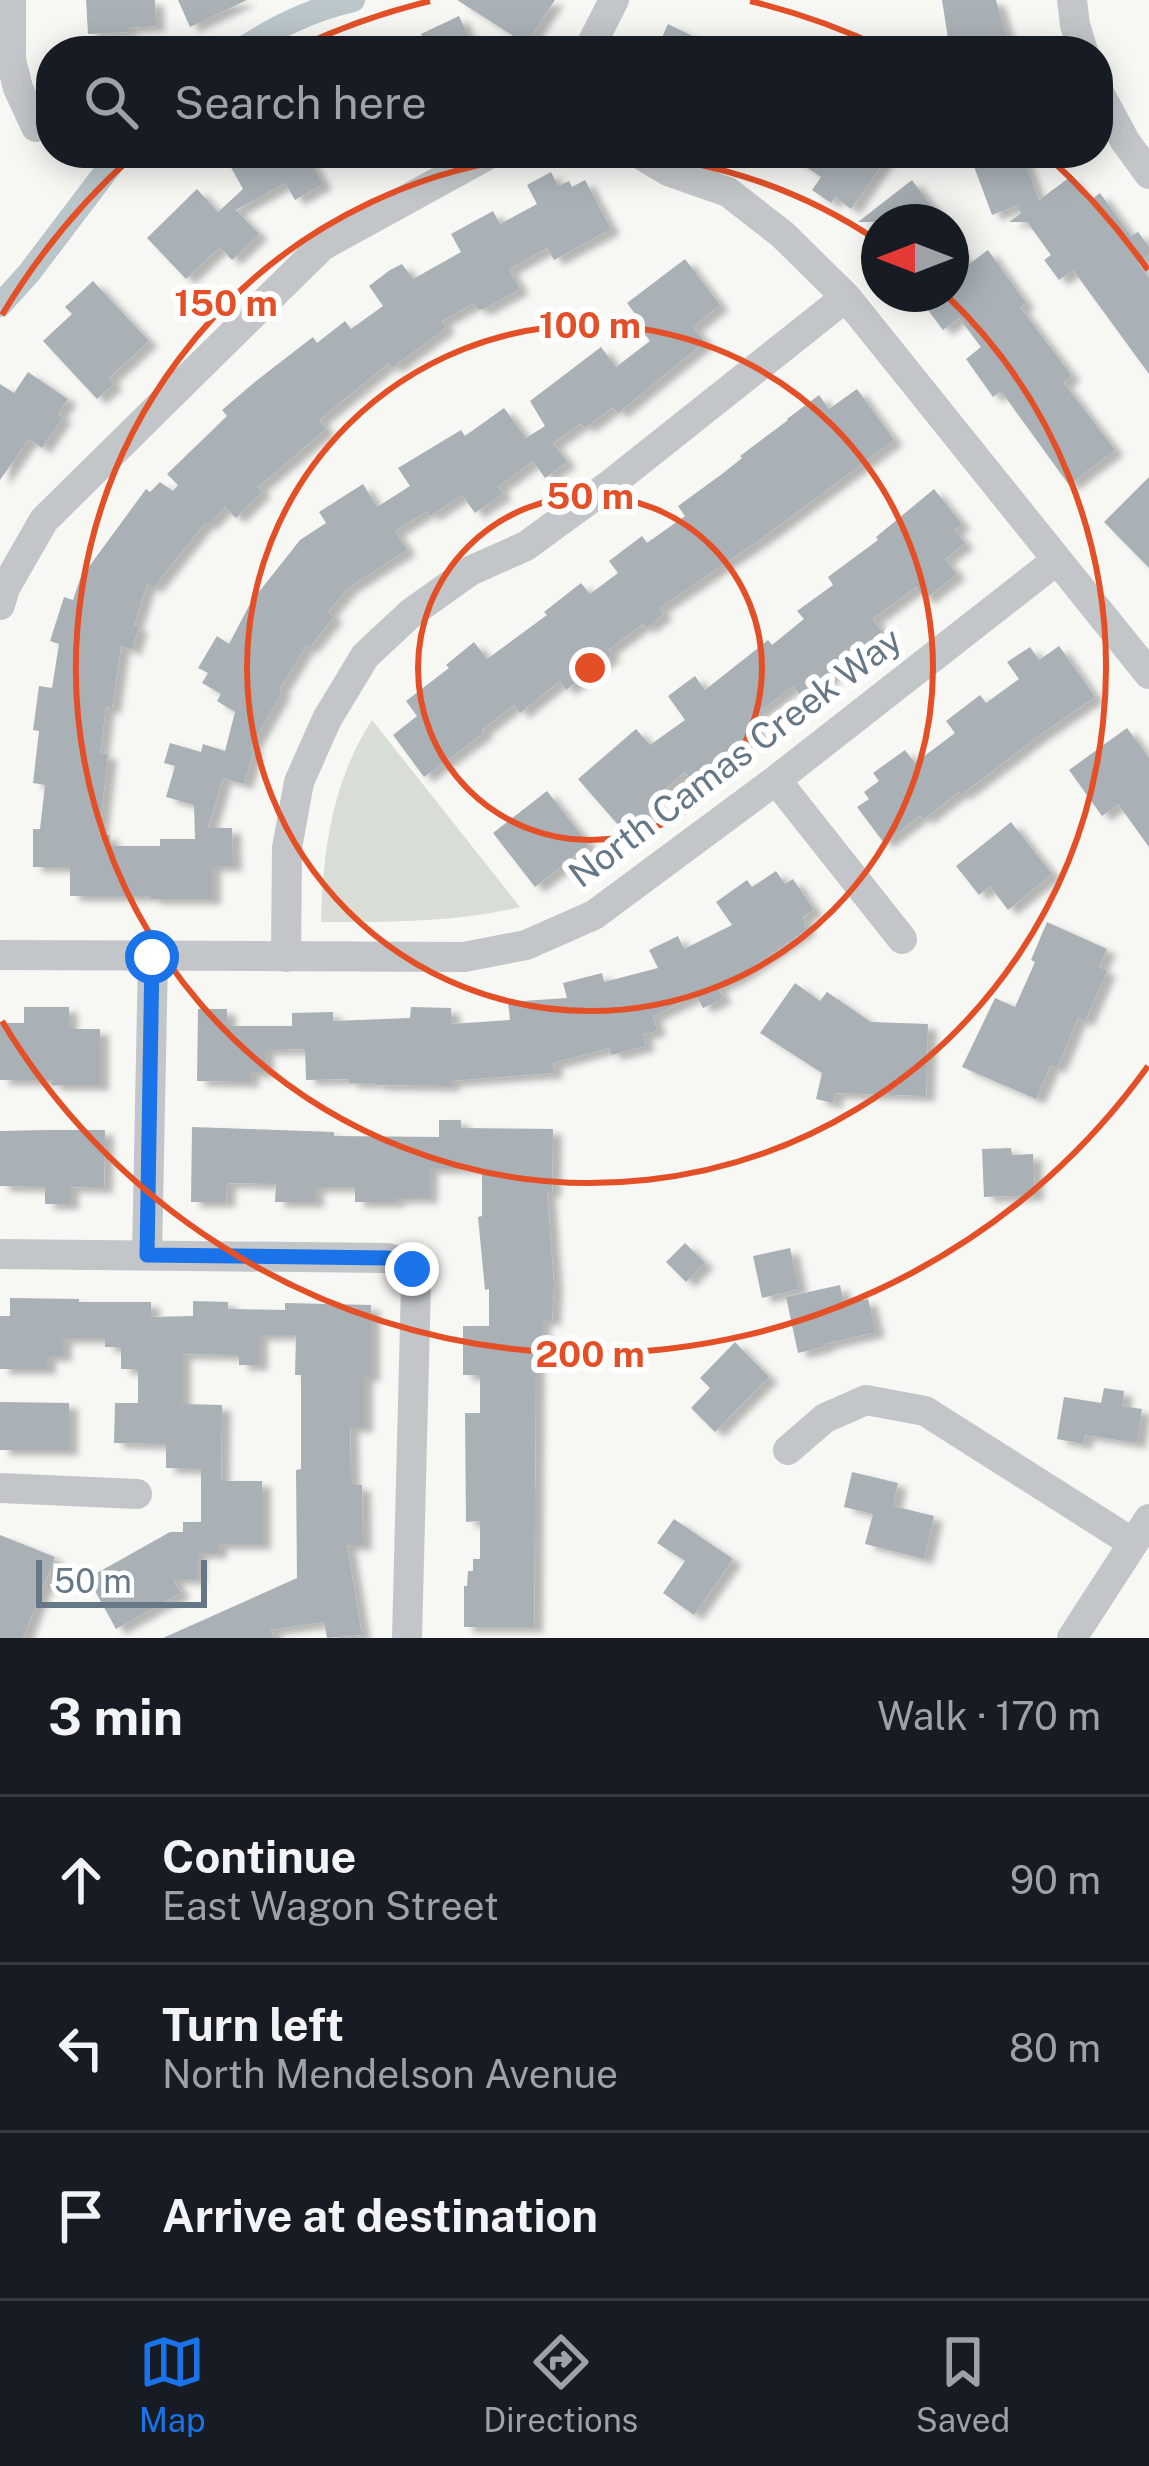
<!DOCTYPE html>
<html lang="en">
<head>
<meta charset="utf-8">
<style>
  body { margin:0; font-family:"Public Sans",sans-serif; background:#20242c; color:#f1f3f6 }
  .compass { position:absolute; left:861px; top:204px; width:108px; height:108px; border-radius:50%; background:#171b24; box-shadow:0 6px 30px #0003; rotate:270deg }
  .scale { position:absolute; left:36px; bottom:30px; width:171px; box-sizing:border-box; padding-left:12px; border:6px solid #667785; border-top:0; font-size:33px; line-height:42px; white-space:nowrap; color:#667785; -webkit-text-stroke:9px #fff; paint-order:stroke }
  .stop { position:absolute; width:36px; height:36px; margin:-27px; border:9px solid #1a73e8; border-radius:50%; background:#fff }
  .stop.end { background:#1a73e8; border-color:#fff; box-shadow:0 3px 12px #0008 }
  .list { margin:0; padding:0; list-style:none }
  h2 { display:flex; justify-content:space-between; align-items:center; height:156px; margin:0; padding:0 48px; font-size:51px }
  h2 small { font-size:39px; font-weight:400; color:#9ea1a6 }
  .list li { display:grid; grid-template-columns:78px 1fr auto; gap:36px; align-items:center; box-sizing:border-box; height:168px; padding:0 48px; border-top:3px solid #363941 }
  .list b { display:block; font-size:45px; white-space:nowrap }
  .list p { margin:0; font-size:39px; white-space:nowrap; color:#9ea1a6 }
  .list em { font-size:39px; font-style:normal; color:#9ea1a6 }
  .icon { flex:none; width:66px; height:66px; fill:none; stroke:currentColor; stroke-width:2; stroke-linecap:round; stroke-linejoin:round }
  .map { position:relative; flex:none; width:1149px; height:1638px; overflow:hidden }
  .search { position:absolute; background:#171b24; box-shadow:0 6px 30px #0003; left:36px; right:36px; top:36px; height:132px; display:flex; align-items:center; gap:30px; box-sizing:border-box; padding:0 42px; border-radius:48px; color:#9ea1a6; font-size:45px }
  .sheet { height:660px; background:#171b24 }
  nav { display:flex; justify-content:space-around; align-items:center; box-sizing:border-box; height:168px; border-top:3px solid #363941; background:#171b24; font-size:33px; color:#9ea1a6 }
  nav a { display:grid; justify-items:center; gap:6px }
  nav .on { color:#1a73e8 }
  .map>svg:first-child { display:block }
  .green { fill:#d8ded5 }
  .lines { fill:none; stroke-linecap:round; stroke-linejoin:round }
  .canal { stroke:#bac6ca; stroke-width:24 }
  .building { fill:#a9b1b7; filter:url(#shadow) }
  .minor { stroke:#c2c6c9; stroke-width:30 }
  .route { stroke:#1a73e8; stroke-width:15 }
  .ring { fill:none; stroke:#e35028; stroke-width:6 }
  .labels { text-anchor:middle; dominant-baseline:central; stroke-width:12; stroke-linejoin:round; paint-order:stroke }
  .street-label { font-size:36px; fill:#667785; stroke:#fff }
  .centre { fill:#e35028; stroke:#fff; stroke-width:6 }
  .ring-label { font-size:36px; text-anchor:middle; font-weight:bold; fill:#e35028; stroke:#fff; stroke-width:12; stroke-linejoin:round; paint-order:stroke }
</style>
</head>
<body>
<div class="map">
<svg width="1149" height="1638" viewBox="0 0 1149 1638">
  <defs>
    <filter id="shadow"><feDropShadow dx="9" dy="5.5" stdDeviation="3" flood-color="#0004"/></filter>
  </defs>
  <rect width="100%" height="100%" fill="#f7f7f4"/>
  <path class="green" d="M 372,720 L 520,907 C 454,923 389,922 321,922 C 323,850 332,782 372,720 Z"/>
  <g class="lines">
    <path class="canal" d="M 239,51 C 276,27 310,10 353,0
      M 0,305 L 29,273 L 120,153"/>
  </g>
  <path class="building" d="M 86,0 L 155,0 L 156,26 L 127,28 L 127,32 L 88,34 Z
    M 178,0 L 247,0 L 190,27 Z
    M 457,0 L 555,0 L 526,44 Z
    M 942,0 L 996,0 L 1011,51 L 950,51 Z
    M 459,16 L 475,51 L 429,51 L 421,34 Z
    M 668,24 L 723,51 L 656,51 Z
    M 223,153 L 305,153 L 323,184 L 295,200 L 285,183 L 236,210 L 259,234 L 232,260 L 220,247 L 186,279 L 147,238 L 197,189 L 218,212 L 243,189 Z
    M 786,153 L 890,153 L 851,209 L 835,197 L 831,203 L 812,190 L 821,177 Z
    M 969,153 L 1021,153 L 1039,200 L 1070,177 L 1088,202 L 1100,193 L 1131,236 L 1138,232 L 1149,247 L 1149,255 L 1138,263 L 1149,278 L 1149,374 L 1073,270 L 1059,280 L 1044,260 L 1051,255 L 1027,222 L 1009,222 L 1021,213 L 1016,206 L 992,215 Z
    M 551,172 L 558,186 L 569,181 L 572,187 L 585,180 L 611,229 L 554,260 L 547,248 L 509,269 L 520,289 L 484,309 L 477,309 L 474,303 L 442,321 L 446,328 L 392,368 L 389,363 L 319,420 L 326,429 L 258,487 L 262,492 L 236,518 L 225,507 L 207,525 L 205,523 L 153,588 L 147,584 L 134,625 L 139,627 L 132,650 L 121,646 L 112,708 L 106,707 L 100,753 L 108,754 L 99,835 L 110,835 L 110,846 L 160,846 L 160,839 L 195,839 L 194,805 L 166,797 L 175,766 L 164,763 L 170,743 L 201,752 L 203,744 L 225,751 L 235,712 L 217,701 L 221,694 L 202,683 L 208,673 L 198,668 L 217,636 L 229,644 L 251,602 L 300,540 L 326,523 L 319,512 L 363,484 L 377,507 L 410,486 L 398,468 L 461,430 L 465,436 L 504,408 L 526,438 L 545,426 L 530,401 L 601,347 L 616,367 L 650,341 L 636,322 L 639,319 L 627,303 L 685,259 L 720,305 L 693,327 L 705,342 L 618,413 L 613,407 L 585,428 L 581,423 L 553,443 L 567,462 L 545,478 L 533,461 L 498,487 L 503,494 L 475,513 L 462,495 L 430,516 L 427,511 L 395,531 L 407,550 L 348,588 L 328,612 L 334,617 L 309,648 L 306,646 L 279,690 L 282,692 L 250,748 L 254,749 L 244,784 L 223,778 L 208,828 L 232,828 L 233,866 L 212,866 L 212,899 L 151,899 L 151,896 L 70,896 L 70,867 L 33,867 L 33,829 L 40,829 L 45,785 L 33,783 L 39,731 L 33,730 L 39,686 L 52,688 L 59,644 L 50,641 L 64,597 L 73,600 L 84,567 L 88,568 L 146,489 L 150,492 L 160,482 L 173,491 L 178,485 L 167,474 L 227,416 L 222,410 L 256,381 L 313,337 L 317,343 L 345,321 L 351,329 L 383,306 L 369,286 L 390,270 L 402,264 L 413,279 L 461,252 L 451,234 L 493,211 L 500,224 L 537,204 L 527,185 Z
    M 912,180 L 943,222 L 858,222 Z
    M 951,242 L 969,264 L 988,250 L 1026,303 L 1020,307 L 1072,376 L 1063,382 L 1115,450 L 1069,485 L 1001,391 L 993,397 L 966,359 L 981,347 L 959,318 L 943,330 L 916,294 L 951,294 Z
    M 93,281 L 149,341 L 109,378 L 114,384 L 97,399 L 43,341 L 72,314 L 65,307 Z
    M 28,372 L 68,399 L 58,414 L 63,417 L 42,448 L 29,439 L 0,480 L 0,384 L 14,393 Z
    M 857,389 L 894,440 L 761,539 L 659,608 L 664,614 L 646,628 L 643,624 L 608,650 L 612,655 L 566,690 L 560,681 L 520,713 L 514,705 L 482,730 L 484,733 L 424,777 L 393,735 L 417,716 L 406,701 L 449,668 L 446,665 L 474,642 L 487,659 L 547,615 L 544,612 L 581,583 L 590,594 L 618,573 L 609,561 L 642,536 L 647,543 L 685,516 L 678,506 L 722,474 L 742,458 L 740,456 L 788,420 L 787,419 L 819,395 L 829,409 Z
    M 1149,477 L 1149,568 L 1104,522 Z
    M 934,489 L 962,524 L 954,530 L 965,543 L 945,559 L 957,574 L 925,599 L 916,587 L 873,619 L 882,632 L 829,671 L 832,676 L 803,699 L 793,686 L 750,719 L 758,730 L 691,779 L 685,772 L 651,801 L 656,807 L 626,834 L 578,779 L 636,729 L 650,745 L 685,720 L 668,696 L 695,676 L 705,690 L 768,640 L 772,645 L 804,619 L 797,611 L 833,585 L 828,577 L 878,540 L 876,537 Z
    M 1059,646 L 1095,697 L 1041,734 L 961,795 L 959,792 L 924,819 L 921,815 L 884,843 L 857,807 L 869,799 L 864,792 L 879,781 L 873,773 L 905,750 L 915,763 L 955,733 L 946,721 L 980,695 L 986,703 L 1019,679 L 1007,662 L 1030,647 L 1039,660 Z
    M 1127,728 L 1149,758 L 1149,847 L 1118,804 L 1102,816 L 1069,770 Z
    M 547,791 L 589,845 L 535,887 L 493,833 Z
    M 1011,822 L 1052,874 L 1008,910 L 990,886 L 979,895 L 956,866 Z
    M 776,871 L 785,884 L 793,879 L 814,910 L 803,917 L 806,930 L 738,977 L 717,987 L 723,998 L 703,1008 L 696,995 L 653,1016 L 657,1031 L 643,1034 L 646,1046 L 611,1055 L 609,1048 L 553,1063 L 554,1073 L 451,1081 L 451,1086 L 376,1085 L 376,1083 L 349,1083 L 349,1079 L 306,1080 L 305,1049 L 265,1050 L 265,1072 L 250,1072 L 250,1082 L 197,1081 L 198,1009 L 227,1009 L 227,1026 L 292,1026 L 292,1013 L 333,1012 L 333,1021 L 410,1018 L 411,1007 L 451,1008 L 451,1024 L 510,1020 L 508,1002 L 567,998 L 563,983 L 602,973 L 604,982 L 658,968 L 649,950 L 678,936 L 684,949 L 732,925 L 716,902 L 747,880 L 752,887 Z
    M 1047,922 L 1107,949 L 1099,967 L 1107,971 L 1085,1021 L 1078,1018 L 1057,1068 L 1051,1065 L 1036,1099 L 962,1067 L 995,998 L 1015,1007 L 1035,962 L 1031,960 Z
    M 795,983 L 820,1001 L 827,992 L 871,1022 L 928,1024 L 926,1096 L 835,1093 L 833,1103 L 816,1099 L 822,1073 L 760,1033 Z
    M 24,1007 L 69,1007 L 69,1029 L 100,1029 L 100,1085 L 52,1085 L 52,1080 L 0,1080 L 0,1023 L 24,1023 Z
    M 439,1120 L 461,1120 L 461,1128 L 553,1129 L 552,1192 L 547,1192 L 554,1284 L 552,1320 L 542,1320 L 542,1356 L 536,1356 L 534,1627 L 464,1627 L 464,1586 L 467,1586 L 468,1571 L 473,1571 L 473,1559 L 480,1559 L 480,1521 L 466,1522 L 465,1413 L 480,1413 L 480,1375 L 463,1375 L 463,1326 L 489,1326 L 489,1289 L 485,1290 L 478,1217 L 482,1216 L 482,1168 L 429,1168 L 429,1198 L 396,1198 L 396,1202 L 355,1202 L 355,1187 L 315,1187 L 315,1202 L 275,1202 L 276,1184 L 227,1183 L 226,1202 L 191,1202 L 192,1127 L 334,1132 L 334,1136 L 439,1137 Z
    M 46,1130 L 105,1130 L 104,1188 L 70,1187 L 70,1204 L 45,1204 L 45,1187 L 0,1186 L 0,1131 Z
    M 1011,1148 L 1012,1155 L 1033,1154 L 1035,1195 L 984,1197 L 982,1149 Z
    M 685,1243 L 705,1263 L 686,1282 L 666,1262 Z
    M 790,1248 L 799,1289 L 762,1298 L 753,1256 Z
    M 840,1285 L 844,1304 L 868,1299 L 876,1332 L 825,1344 L 826,1346 L 798,1353 L 786,1297 Z
    M 10,1298 L 79,1299 L 79,1302 L 151,1302 L 151,1317 L 193,1316 L 193,1301 L 228,1302 L 228,1309 L 285,1310 L 285,1303 L 371,1305 L 371,1376 L 364,1376 L 364,1427 L 350,1427 L 351,1485 L 362,1485 L 363,1545 L 347,1545 L 362,1635 L 327,1638 L 324,1622 L 271,1630 L 274,1638 L 163,1638 L 297,1578 L 296,1470 L 301,1469 L 301,1375 L 295,1375 L 296,1335 L 259,1335 L 259,1365 L 239,1365 L 239,1355 L 182,1354 L 182,1404 L 222,1405 L 221,1481 L 262,1481 L 262,1544 L 218,1544 L 218,1553 L 197,1553 L 197,1579 L 173,1579 L 181,1593 L 116,1629 L 88,1578 L 170,1532 L 183,1532 L 183,1522 L 201,1522 L 201,1469 L 166,1468 L 166,1444 L 114,1443 L 115,1403 L 138,1403 L 138,1369 L 121,1369 L 121,1347 L 105,1347 L 105,1338 L 63,1338 L 63,1356 L 47,1356 L 47,1369 L 0,1369 L 0,1316 L 10,1316 Z
    M 735,1342 L 769,1377 L 715,1432 L 691,1408 L 710,1388 L 700,1378 Z
    M 1104,1388 L 1124,1391 L 1122,1406 L 1142,1409 L 1137,1443 L 1085,1435 L 1083,1444 L 1057,1439 L 1064,1397 L 1101,1403 Z
    M 0,1402 L 69,1403 L 69,1450 L 0,1450 Z
    M 852,1472 L 898,1483 L 893,1506 L 934,1516 L 924,1559 L 865,1544 L 873,1514 L 844,1507 Z
    M 674,1519 L 733,1559 L 694,1615 L 663,1593 L 685,1561 L 657,1543 Z
    M 0,1535 L 55,1557 L 23,1638 L 0,1638 Z"/>
  <g class="lines">
    <path class="minor" d="M 11,0 L 11,60 L 18,88 L 36,127
      M 1072,0 L 1075,25 L 1083,51
      M 588,51 L 614,0
      M 1098,91 L 1125,141 L 1149,174
      M 638,153 L 668,171 L 728,192 L 782,234 L 846,297 L 1149,674
      M 0,605 L 5,588 L 44,520 L 322,246 L 491,153
      M 776,780 L 902,939
      M 0,955 L 464,957 L 526,945 L 594,915 L 776,780 L 1057,560
      M 286,957 L 287,848 L 299,782 L 327,719 L 365,656 L 411,613 L 470,571 L 526,546 L 612,483 L 846,297
      M 0,1254 L 388,1258 C 404,1262 415,1268 416,1285 L 407,1638
      M 147,1255 L 153,957
      M 788,1450 L 825,1418 L 866,1400 L 925,1411 L 1133,1543
      M 0,1488 L 137,1494
      M 1072,1638 L 1149,1519"/>
  </g>
  <g class="lines">
    <path class="route" d="M 152,957 L 147,1255 L 388,1258 L 401,1262 L 412,1269"/>
  </g>
  <g class="ring">
    <circle cx="590" cy="668" r="172"/>
    <circle cx="590" cy="668" r="343"/>
    <path d="M594 153A515 515 0 0 1 878 241M945 294A515 515 0 1 1 586 153"/>
    <path d="M1148 1066A686 686 0 0 1 2 1021M2 315A686 686 0 0 1 135 154M295 49A686 686 0 0 1 430 1M750 1A686 686 0 0 1 885 49M1045 154A686 686 0 0 1 1148 270"/>
  </g>
  <g class="labels">
    <g class="street-label">
      <text transform="translate(735 757) rotate(-37)">North Camas Creek Way</text>
    </g>
  </g>
  <circle cx="590" cy="668" r="18" class="centre"/>
  <g class="ring-label">
    <text x="226" y="316">150 m</text>
    <text x="590" y="338">100 m</text>
    <text x="590" y="509">50 m</text>
    <text x="590" y="1367">200 m</text>
  </g>
</svg>
<svg class="compass" viewBox="-18 -18 36 36"><path d="M0-13l5 13h-10z" fill="#e53935"/><path d="M0 13l5-13h-10z" fill="#9ea1a6"/></svg>
<div class="scale">50 m</div>
<div class="stop" style="left:152px;top:957px"></div>
<div class="stop end" style="left:412px;top:1269px"></div>
<div class="search"><svg class="icon" aria-label="search" viewBox="0 0 24 24"><circle cx="10" cy="10" r="6"/><path d="M15 15l6 6"/></svg>Search here</div>
</div>
<section class="sheet">
<h2>3 min<small>Walk · 170 m</small></h2>
<ul class="list">
<li><svg class="icon" aria-label="ahead" viewBox="0 0 24 24"><path d="M12 20V5M6 11l6-6 6 6"/></svg><div><b>Continue</b><p>East Wagon Street</p></div><em>90 m</em></li>
<li><svg class="icon" aria-label="left" viewBox="0 0 24 24"><path d="M17 20v-9H6M10 6l-5 5 5 5"/></svg><div><b>Turn left</b><p>North Mendelson Avenue</p></div><em>80 m</em></li>
<li><svg class="icon" aria-label="arrive" viewBox="0 0 24 24"><path d="M6 21V4h12l-3 4 3 4H6"/></svg><div><b>Arrive at destination</b></div></li>
</ul>
</section>
<nav>
<a class="on"><svg class="icon" aria-label="map" viewBox="0 0 24 24"><path d="M3 6l6-2 6 2 6-2v14l-6 2-6-2-6 2zM9 4v14M15 6v14"/></svg>Map</a>
<a><svg class="icon" aria-label="directions" viewBox="0 0 24 24"><path d="M12 3l9 9-9 9-9-9zM9 14v-3h6M13 9l2 2-2 2"/></svg>Directions</a>
<a><svg class="icon" aria-label="saved" viewBox="0 0 24 24"><path d="M7 4h10v16l-5-4-5 4z"/></svg>Saved</a>
</nav>
</body>
</html>
